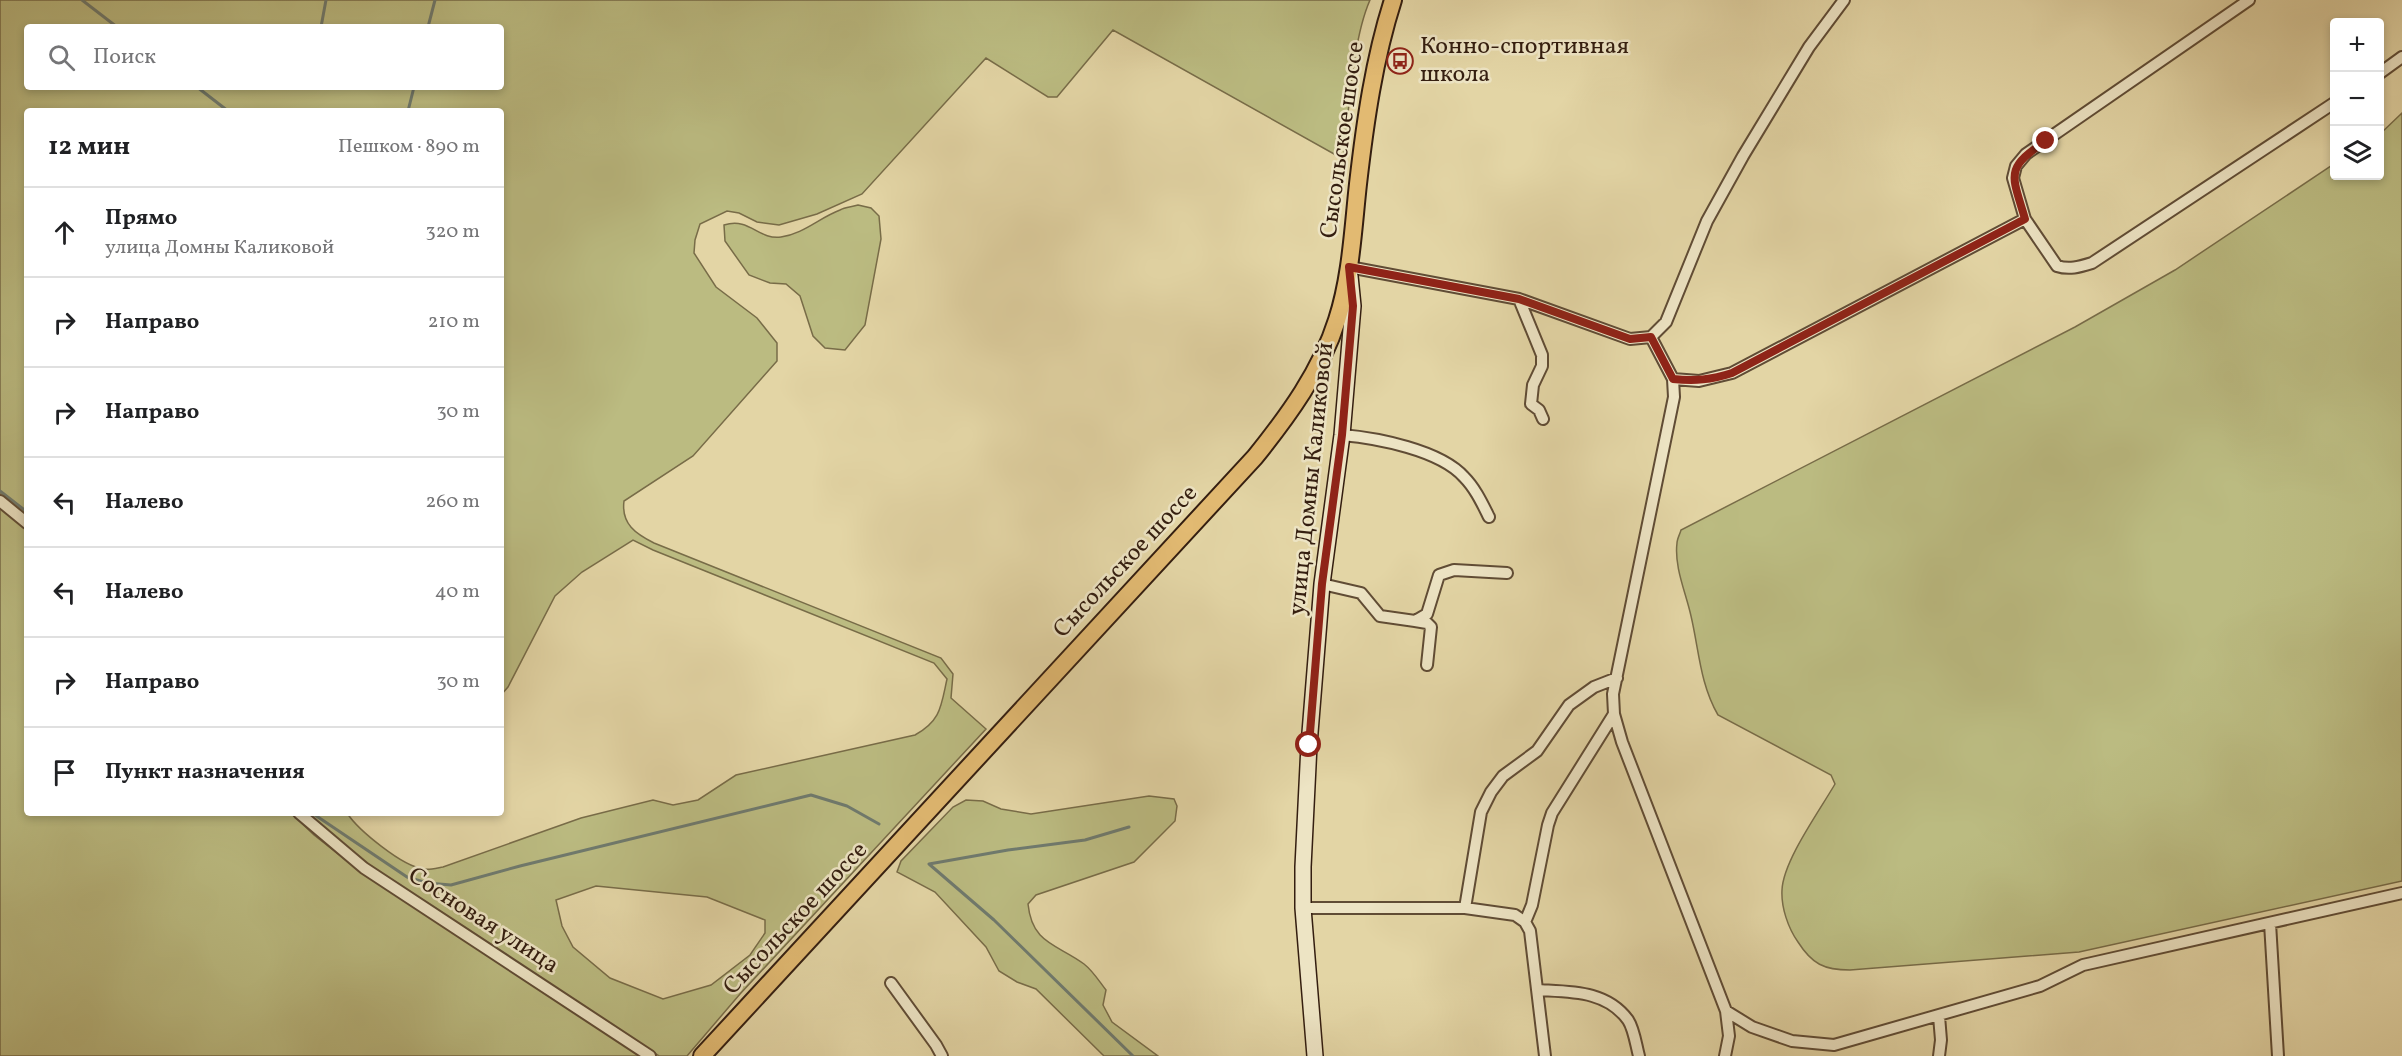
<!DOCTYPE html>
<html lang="ru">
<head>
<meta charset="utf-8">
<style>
  body { margin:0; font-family:Vollkorn,serif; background:#f2f2f2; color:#202124 }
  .controls { position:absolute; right:18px; top:18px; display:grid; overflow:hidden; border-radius:6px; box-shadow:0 3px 9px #0003 }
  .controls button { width:54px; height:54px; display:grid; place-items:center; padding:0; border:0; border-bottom:2px solid #e0e0e0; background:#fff; color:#202124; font:30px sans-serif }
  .stop { position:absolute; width:18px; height:18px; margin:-14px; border:4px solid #8f2418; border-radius:50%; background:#fff }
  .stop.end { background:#8f2418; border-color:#fff; box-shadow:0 2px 6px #0008 }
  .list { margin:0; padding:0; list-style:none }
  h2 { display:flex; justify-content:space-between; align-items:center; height:78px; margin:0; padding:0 24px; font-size:26px }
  h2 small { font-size:20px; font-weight:400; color:#757577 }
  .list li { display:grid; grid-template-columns:39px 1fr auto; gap:18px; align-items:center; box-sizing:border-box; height:90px; padding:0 24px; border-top:2px solid #e0e0e0 }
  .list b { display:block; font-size:22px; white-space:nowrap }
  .list p { margin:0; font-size:20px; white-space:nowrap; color:#757577 }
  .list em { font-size:20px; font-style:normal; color:#757577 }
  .icon { flex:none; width:33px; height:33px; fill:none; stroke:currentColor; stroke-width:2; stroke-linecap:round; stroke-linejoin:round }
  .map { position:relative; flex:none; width:2402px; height:1056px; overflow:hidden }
  .search { position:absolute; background:#fff; box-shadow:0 3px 9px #0003; left:24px; top:24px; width:480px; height:66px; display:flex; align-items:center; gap:15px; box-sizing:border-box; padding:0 21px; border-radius:6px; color:#757577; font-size:22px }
  .panel { position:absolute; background:#fff; box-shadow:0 3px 9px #0003; left:24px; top:108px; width:480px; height:708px; border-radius:6px }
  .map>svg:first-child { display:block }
  .green { fill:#bbbb81; stroke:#786c48; stroke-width:1.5; fill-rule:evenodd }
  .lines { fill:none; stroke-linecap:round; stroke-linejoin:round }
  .stream { stroke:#6f7a6e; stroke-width:3 }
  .minor-casing { stroke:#604c35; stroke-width:14 }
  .secondary-casing { stroke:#341e10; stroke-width:18 }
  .trunk-casing { stroke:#341e10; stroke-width:20 }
  .minor { stroke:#ede4c4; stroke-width:10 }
  .secondary { stroke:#ede4c4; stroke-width:15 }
  .trunk { stroke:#e2ba72; stroke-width:16 }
  .route { stroke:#8f2418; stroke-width:8 }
  .labels { text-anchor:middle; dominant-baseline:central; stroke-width:5; stroke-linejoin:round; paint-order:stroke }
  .poi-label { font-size:24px; fill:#341e10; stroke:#ede4c4; text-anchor:start }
  .street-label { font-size:24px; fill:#341e10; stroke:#ede4c4 }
</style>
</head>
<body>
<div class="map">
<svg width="2402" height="1056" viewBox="0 0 2402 1056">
  <rect width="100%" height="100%" fill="#e3d5a5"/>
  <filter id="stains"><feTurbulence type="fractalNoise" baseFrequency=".00333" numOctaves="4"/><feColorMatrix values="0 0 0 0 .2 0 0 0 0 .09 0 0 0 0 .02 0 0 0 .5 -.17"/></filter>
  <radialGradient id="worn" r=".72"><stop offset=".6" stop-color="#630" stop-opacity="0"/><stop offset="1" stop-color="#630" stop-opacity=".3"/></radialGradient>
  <path class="green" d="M 0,0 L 1370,0 C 1352,41 1349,113 1343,159 L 1113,30 L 1057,97 L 1048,97 L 986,58 L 862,194 L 817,214 L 779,225 L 757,222 L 739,213 L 727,211 L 700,224 L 695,240 L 694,253 L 716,287 L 757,318 L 777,343 L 777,361 L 693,456 L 624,501 C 621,524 636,534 654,543 L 941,658 L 953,674 L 951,698 L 986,729 L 740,994 L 687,1056 L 659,1056 L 367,864 L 306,813 L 347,813 C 358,830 403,867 424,869 C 429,870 437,868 443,867 L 581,818 L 653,800 L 673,805 L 698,800 L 736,775 L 915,735 C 941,721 941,706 947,679 L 934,663 L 653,550 L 633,540 L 582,572 L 555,596 L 508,687 L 501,695 L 501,111 L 27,111 L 27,516 L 0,494 ZM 27,27 L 501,27 L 501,87 L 27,87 ZM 596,886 L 707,897 L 765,920 L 765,933 L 750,955 L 711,985 L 663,999 L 610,978 L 573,947 L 562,926 L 556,900 Z
    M 2402,113 L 2402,881 L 2079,952 L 1850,970 C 1824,970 1812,964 1798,942 C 1788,928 1781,907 1782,890 C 1783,861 1820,810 1835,784 L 1831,775 L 1718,715 C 1700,684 1699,650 1691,616 C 1686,593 1674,567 1677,543 C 1677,539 1680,534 1681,530 L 2075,327 L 2175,270 L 2334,164 L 2334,176 L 2380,176 L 2380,134 Z
    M 858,205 L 871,208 L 879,216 L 881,239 L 865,325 L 845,350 L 825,348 L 813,336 L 800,296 L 786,284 L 770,283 L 749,275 L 725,241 L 724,225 C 750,217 758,240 781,237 C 803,234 819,218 840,210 C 845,207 852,207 858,205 Z
    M 0,507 L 27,529 L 27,813 L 291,813 L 314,835 L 361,872 L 641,1056 L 0,1056 Z
    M 1149,796 L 1174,799 L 1177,806 L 1175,821 L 1134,862 L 1036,895 L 1028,904 C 1032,944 1057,944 1084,964 C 1093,971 1099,981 1106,990 L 1103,1005 L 1112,1022 L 1158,1056 L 1104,1056 L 1036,989 L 1017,982 L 999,971 L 986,947 L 935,892 L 897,872 L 901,861 L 953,807 L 966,800 L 983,801 L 1001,809 L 1031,814 Z"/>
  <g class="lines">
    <path class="stream" d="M 82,0 L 117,27
      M 321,27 L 326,0
      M 428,27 L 435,0
      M 197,87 L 228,111
      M 408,111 L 414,87
      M 0,491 L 27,512
      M 312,813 L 407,877 L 427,883 L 451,885 L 520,866 L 811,795 L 847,806 L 879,824
      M 929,864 L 994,920 L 1133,1056
      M 929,864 L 1008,850 L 1085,840 L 1129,827"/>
    <g class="minor-casing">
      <path id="minor" d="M 2249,0 L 2026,154 L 2016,166 L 2013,178 L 2025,219 L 2057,266 C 2069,270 2079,267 2092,263 L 2334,103
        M 2380,73 L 2402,57
        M 1349,267 L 1519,299 L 1630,339 L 1651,337 L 1666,322 L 1707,221 L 1743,156 L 1809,47 L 1844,0
        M 1519,299 L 1542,355 L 1542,366 L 1533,385 L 1531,404 L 1539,410 L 1543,419
        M 1651,337 L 1673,379 L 1674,397 L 1613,694 L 1614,714 L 1622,742 L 1726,1011 L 1729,1036 L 1725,1056
        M 1673,379 L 1699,381 L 1732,373 L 2025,219
        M 1342,435 C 1377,438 1440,450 1464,477 C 1475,488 1482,503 1489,517
        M 0,501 L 27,523
        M 1322,584 L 1361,593 L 1380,616 L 1415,621 L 1427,614 L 1439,575 L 1454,570 L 1507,573
        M 1415,621 L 1427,623 L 1431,627 L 1427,665
        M 299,813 L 364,868 L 650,1056
        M 1303,908 L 1465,908 L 1515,915 L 1525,922 L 1530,931 L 1545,1056
        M 1465,908 L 1481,812 L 1491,792 L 1503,776 L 1537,751 L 1569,705 L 1594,687 L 1617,678
        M 1525,922 L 1532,905 L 1548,825 L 1552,813 L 1614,714
        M 2270,923 L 2278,1056
        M 891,983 L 936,1045 L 942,1056
        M 1537,990 C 1570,992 1606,990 1628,1020 C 1634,1029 1636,1045 1639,1056
        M 1726,1011 L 1752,1027 L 1792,1041 L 1834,1045 L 2040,986 L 2083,965 L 2402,893
        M 1939,1016 L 1941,1040 L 1939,1056"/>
    </g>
    <g class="secondary-casing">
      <path id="secondary" d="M 1315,1056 L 1303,908 L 1303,867 L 1309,745 L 1322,584 L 1342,435 L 1353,306 L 1350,276"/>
    </g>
    <g class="trunk-casing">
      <path id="trunk" d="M 702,1056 L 1255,457 C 1288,416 1321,371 1337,320 C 1351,277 1353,229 1358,184 C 1365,123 1374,59 1393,0"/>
    </g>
    <use href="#minor" class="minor"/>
    <use href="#secondary" class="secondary"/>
    <use href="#trunk" class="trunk"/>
  </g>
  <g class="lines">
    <path class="route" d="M 1309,745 L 1322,584 L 1342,435 L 1353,306 L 1349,267 L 1519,299 L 1630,339 L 1651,337 L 1673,379 C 1695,381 1711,380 1732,373 L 2025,219 C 2012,174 2004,169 2046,141"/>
  </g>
  <defs>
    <g id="bus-ring" transform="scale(1.35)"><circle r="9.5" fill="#ede4c4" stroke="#8f2418" stroke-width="1.5"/><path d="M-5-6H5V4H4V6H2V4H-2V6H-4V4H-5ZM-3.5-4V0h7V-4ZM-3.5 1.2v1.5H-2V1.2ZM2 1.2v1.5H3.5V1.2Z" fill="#8f2418"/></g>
  </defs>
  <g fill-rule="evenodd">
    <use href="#bus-ring" x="1400" y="61"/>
  </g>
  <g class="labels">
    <g class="poi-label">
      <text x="1420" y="47">Конно-спортивная<tspan x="1420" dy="28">школа</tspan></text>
    </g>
    <g class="street-label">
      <text transform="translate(1343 140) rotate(-82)">Сысольское шоссе</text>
      <text transform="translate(1312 479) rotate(-84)">улица Домны Каликовой</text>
      <text transform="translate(1126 562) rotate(-47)">Сысольское шоссе</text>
      <text transform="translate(796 919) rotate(-47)">Сысольское шоссе</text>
      <text transform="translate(483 921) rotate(33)">Сосновая улица</text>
    </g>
  </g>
  <rect width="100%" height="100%" filter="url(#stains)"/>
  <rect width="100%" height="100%" fill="url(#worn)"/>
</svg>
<div class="controls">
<button>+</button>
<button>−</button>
<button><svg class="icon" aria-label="layers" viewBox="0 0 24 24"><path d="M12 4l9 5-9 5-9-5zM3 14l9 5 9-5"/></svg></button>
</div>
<div class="stop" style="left:1309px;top:745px"></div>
<div class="stop end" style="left:2046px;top:141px"></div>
<div class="search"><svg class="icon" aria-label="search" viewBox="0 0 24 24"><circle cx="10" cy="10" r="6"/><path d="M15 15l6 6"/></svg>Поиск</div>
<section class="panel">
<h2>12 мин<small>Пешком · 890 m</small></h2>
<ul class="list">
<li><svg class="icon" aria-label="ahead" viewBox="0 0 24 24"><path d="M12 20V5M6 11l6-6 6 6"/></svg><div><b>Прямо</b><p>улица Домны Каликовой</p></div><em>320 m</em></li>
<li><svg class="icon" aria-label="right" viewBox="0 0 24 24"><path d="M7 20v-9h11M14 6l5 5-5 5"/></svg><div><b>Направо</b></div><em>210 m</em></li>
<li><svg class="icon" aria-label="right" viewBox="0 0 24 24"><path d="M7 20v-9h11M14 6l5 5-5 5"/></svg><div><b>Направо</b></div><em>30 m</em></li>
<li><svg class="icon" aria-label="left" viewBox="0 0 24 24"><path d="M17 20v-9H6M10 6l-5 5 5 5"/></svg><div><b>Налево</b></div><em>260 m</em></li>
<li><svg class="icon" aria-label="left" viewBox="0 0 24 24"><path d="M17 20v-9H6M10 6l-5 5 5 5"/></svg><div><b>Налево</b></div><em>40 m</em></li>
<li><svg class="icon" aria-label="right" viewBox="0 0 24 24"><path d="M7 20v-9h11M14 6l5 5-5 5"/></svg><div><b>Направо</b></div><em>30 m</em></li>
<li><svg class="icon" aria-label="arrive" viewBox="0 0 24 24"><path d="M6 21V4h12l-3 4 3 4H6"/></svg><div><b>Пункт назначения</b></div></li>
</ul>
</section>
</div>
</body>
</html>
